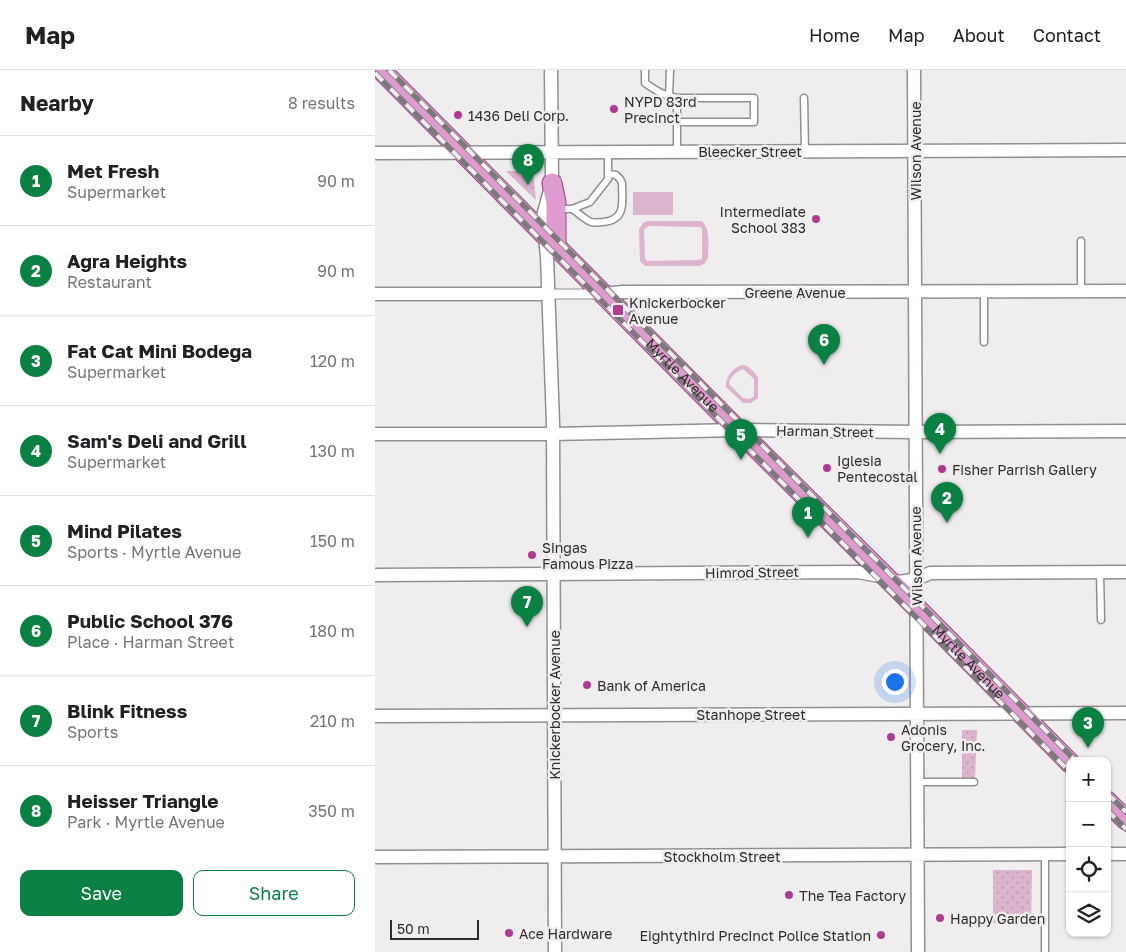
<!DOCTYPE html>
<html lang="en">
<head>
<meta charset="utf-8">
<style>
  body { margin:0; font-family:"Golos Text",sans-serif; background:#f2f2f2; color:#202124 }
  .controls { position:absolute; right:15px; bottom:15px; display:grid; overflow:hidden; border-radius:10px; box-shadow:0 1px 4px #0004 }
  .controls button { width:45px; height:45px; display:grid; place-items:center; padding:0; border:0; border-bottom:1px solid #e0e0e0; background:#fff; color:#202124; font:25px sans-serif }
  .scale { position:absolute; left:15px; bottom:12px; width:89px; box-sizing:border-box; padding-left:5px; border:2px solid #2e2d2e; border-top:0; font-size:14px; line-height:18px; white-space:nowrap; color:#2e2d2e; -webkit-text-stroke:4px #f0edef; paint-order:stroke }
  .you { position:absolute; left:519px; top:611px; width:18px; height:18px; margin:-12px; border:4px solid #fff; border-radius:50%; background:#1a73e8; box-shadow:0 0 0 8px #1a73e833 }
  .badge { display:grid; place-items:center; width:32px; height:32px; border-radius:50%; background:#0b8043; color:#fff; font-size:16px; font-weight:700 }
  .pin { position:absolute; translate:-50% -41px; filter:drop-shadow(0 1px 2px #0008) }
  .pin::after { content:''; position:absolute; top:26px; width:18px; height:15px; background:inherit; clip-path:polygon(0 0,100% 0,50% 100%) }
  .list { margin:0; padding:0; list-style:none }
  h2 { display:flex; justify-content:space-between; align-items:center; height:65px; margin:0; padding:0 20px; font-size:21px }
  h2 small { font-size:16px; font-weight:400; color:#757577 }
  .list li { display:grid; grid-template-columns:32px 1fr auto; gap:15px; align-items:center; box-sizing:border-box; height:90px; padding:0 20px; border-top:1px solid #e0e0e0 }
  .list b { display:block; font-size:19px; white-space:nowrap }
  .list p { margin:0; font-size:16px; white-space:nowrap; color:#757577 }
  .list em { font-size:16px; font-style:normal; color:#757577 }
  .actions { display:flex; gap:10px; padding:15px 20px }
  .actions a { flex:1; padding:11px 0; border:1px solid #0b8043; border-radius:10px; text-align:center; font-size:18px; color:#0b8043 }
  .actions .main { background:#0b8043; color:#fff }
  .icon { flex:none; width:28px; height:28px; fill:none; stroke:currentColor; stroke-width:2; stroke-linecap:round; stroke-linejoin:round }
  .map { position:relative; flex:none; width:751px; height:882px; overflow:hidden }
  header { display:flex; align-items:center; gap:30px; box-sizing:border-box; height:70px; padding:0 25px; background:#fff; border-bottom:1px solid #e0e0e0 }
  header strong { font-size:24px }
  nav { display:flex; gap:28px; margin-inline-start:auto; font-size:18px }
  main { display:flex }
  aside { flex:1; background:#fff }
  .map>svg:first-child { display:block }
  .green { fill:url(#green-dots) }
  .pitch { fill:#dcb4ce; fill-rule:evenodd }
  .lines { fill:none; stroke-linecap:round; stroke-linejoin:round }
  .service-casing { stroke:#928f91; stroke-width:9 }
  .pedestrian-casing { stroke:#928f91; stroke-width:11 }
  .minor-casing { stroke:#928f91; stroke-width:15 }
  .primary-casing { stroke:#944981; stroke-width:21 }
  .service { stroke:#fff; stroke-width:6 }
  .pedestrian { stroke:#fff; stroke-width:9 }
  .minor { stroke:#fff; stroke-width:12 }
  .primary { stroke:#e09bce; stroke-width:19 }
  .rail-casing { stroke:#7c7a7c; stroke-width:5.5 }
  .rail { stroke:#f0edef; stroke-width:4; stroke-dasharray:11; stroke-linecap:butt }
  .poi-dot { fill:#af3b93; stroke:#f0edef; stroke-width:2 }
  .labels { text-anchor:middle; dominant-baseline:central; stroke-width:5; stroke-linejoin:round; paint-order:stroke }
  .poi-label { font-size:14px; fill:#2e2d2e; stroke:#f0edef; text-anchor:start }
  .street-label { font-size:14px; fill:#2e2d2e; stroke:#f0edef }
</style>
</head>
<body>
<header>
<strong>Map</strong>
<nav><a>Home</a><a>Map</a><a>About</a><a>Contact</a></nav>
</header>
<main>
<aside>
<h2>Nearby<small>8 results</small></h2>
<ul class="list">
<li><span class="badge">1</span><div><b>Met Fresh</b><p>Supermarket</p></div><em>90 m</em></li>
<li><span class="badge">2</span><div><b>Agra Heights</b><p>Restaurant</p></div><em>90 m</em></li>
<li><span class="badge">3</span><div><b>Fat Cat Mini Bodega</b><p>Supermarket</p></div><em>120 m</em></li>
<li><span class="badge">4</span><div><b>Sam's Deli and Grill</b><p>Supermarket</p></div><em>130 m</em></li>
<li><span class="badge">5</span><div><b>Mind Pilates</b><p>Sports · Myrtle Avenue</p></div><em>150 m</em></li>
<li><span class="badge">6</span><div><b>Public School 376</b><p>Place · Harman Street</p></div><em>180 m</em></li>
<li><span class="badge">7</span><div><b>Blink Fitness</b><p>Sports</p></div><em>210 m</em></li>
<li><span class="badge">8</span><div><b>Heisser Triangle</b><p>Park · Myrtle Avenue</p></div><em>350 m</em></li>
</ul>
<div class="actions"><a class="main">Save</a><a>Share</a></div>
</aside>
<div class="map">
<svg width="751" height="882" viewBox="0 0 751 882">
  <defs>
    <pattern id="green-dots" width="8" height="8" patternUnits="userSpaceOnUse" patternTransform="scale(1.25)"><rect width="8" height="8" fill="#dcb4ce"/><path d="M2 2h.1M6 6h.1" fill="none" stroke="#bd9bb1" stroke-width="1.8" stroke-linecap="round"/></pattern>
  </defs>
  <rect width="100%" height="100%" fill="#f0edef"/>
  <path class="green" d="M 131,101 L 158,101 L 161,130 Z
    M 587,660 L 602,660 L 600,710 L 587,709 Z
    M 618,800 L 657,800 L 656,853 L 618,853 Z"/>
  <path class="pitch" d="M 258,122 L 298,122 L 298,145 L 258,145 Z
    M 273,151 L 327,151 C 336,160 333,176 333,188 L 329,194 L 324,196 L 270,196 L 265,191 L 265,188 L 264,159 L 269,152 ZM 274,156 L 325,157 L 327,159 L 327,189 L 323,190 L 272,191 L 270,188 L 269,160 L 271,158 Z
    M 367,295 C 374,295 379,302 383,307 L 383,328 L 376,333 L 368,333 L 351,317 C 350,307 358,298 367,295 ZM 368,299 L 379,309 L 379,326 L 375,329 L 368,328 L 354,314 C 354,308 362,301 368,299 Z"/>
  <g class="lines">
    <g class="service-casing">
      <path id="service" d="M 270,0 L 270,13 C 280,20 289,26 302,28 L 302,81
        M 294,27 L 295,0
        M 302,28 L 379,28 L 379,52 L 302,52
        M 429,28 L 430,81
        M 182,139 L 197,139 L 215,132 L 233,109 L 233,82
        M 197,139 C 202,142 212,151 216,152 C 220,153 225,152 228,152 C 252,150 247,131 247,113 L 245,109 L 241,105 L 233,104
        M 706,221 L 706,171
        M 609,272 L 609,221
        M 725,502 L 726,550
        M 542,712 L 599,712
        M 670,882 L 670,784"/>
    </g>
    <g class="pedestrian-casing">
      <path id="pedestrian" d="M 173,224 L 225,224"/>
    </g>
    <g class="minor-casing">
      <path id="minor" d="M 176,0 L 177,113 L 168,146 L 172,187 L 178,353 L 180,882
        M 539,0 L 543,882
        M 0,83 L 751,80
        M 0,224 L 173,224
        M 228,224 L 248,222 L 751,221
        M 0,364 L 178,364 L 363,360 L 540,362 L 751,361
        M 0,505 L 483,502 L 510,507 L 524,512 L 542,509 L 555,503 L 751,502
        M 0,646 L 751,643
        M 732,784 L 751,784
        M 0,787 L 695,784"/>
    </g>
    <g class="primary-casing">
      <g id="primary">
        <path id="s1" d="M 6,0 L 363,360 L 526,522 L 695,693"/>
        <path d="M 177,113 L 181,132 L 181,176"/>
        <path d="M 732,731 L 751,750"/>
      </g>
    </g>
    <use href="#service" class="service"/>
    <use href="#pedestrian" class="pedestrian"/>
    <use href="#minor" class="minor"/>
    <use href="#primary" class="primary"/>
    <g class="rail-casing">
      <path id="rail" d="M 14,0 L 701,691
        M 0,3 L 695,702
        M 732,723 L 751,742
        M 732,740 L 751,759"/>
    </g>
    <use href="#rail" class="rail"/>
  </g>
  <g class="poi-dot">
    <circle cx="239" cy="39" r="5"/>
    <circle cx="83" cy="45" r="5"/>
    <circle cx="441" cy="149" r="5"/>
    <rect x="237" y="234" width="12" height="12" rx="2.5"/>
    <circle cx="452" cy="398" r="5"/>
    <circle cx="567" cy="399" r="5"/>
    <circle cx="157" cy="485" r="5"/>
    <circle cx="212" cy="615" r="5"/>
    <circle cx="516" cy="667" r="5"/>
    <circle cx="414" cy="825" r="5"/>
    <circle cx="565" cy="848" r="5"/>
    <circle cx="134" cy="863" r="5"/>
    <circle cx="506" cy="865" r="5"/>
  </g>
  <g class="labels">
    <g class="poi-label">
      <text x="249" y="31">NYPD 83rd<tspan x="249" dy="16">Precinct</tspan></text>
      <text x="93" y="45">1436 Deli Corp.</text>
      <text x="431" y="141" text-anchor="end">Intermediate<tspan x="431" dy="16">School 383</tspan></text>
      <text x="254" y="232">Knickerbocker<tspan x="254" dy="16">Avenue</tspan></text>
      <text x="462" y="390">Iglesia<tspan x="462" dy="16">Pentecostal</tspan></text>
      <text x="577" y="399">Fisher Parrish Gallery</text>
      <text x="167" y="477">Singas<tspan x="167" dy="16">Famous Pizza</tspan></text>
      <text x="222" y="615">Bank of America</text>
      <text x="526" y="659">Adonis<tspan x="526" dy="16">Grocery, Inc.</tspan></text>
      <text x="424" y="825">The Tea Factory</text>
      <text x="575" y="848">Happy Garden</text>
      <text x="144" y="863">Ace Hardware</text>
      <text x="496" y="865" text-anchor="end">Eightythird Precinct Police Station</text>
    </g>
    <g class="street-label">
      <text x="375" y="81">Bleecker Street</text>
      <text transform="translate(540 81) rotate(-90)">Wilson Avenue</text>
      <text x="420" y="222">Greene Avenue</text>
      <text stroke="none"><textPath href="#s1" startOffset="429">Myrtle Avenue</textPath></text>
      <text transform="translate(450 361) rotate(1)">Harman Street</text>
      <text transform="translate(541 486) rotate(-91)">Wilson Avenue</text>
      <text transform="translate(377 502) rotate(-1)">Himrod Street</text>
      <text stroke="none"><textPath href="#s1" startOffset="834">Myrtle Avenue</textPath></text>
      <text transform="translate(179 635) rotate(-90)">Knickerbocker Avenue</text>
      <text x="376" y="644">Stanhope Street</text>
      <text x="347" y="786">Stockholm Street</text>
    </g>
  </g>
</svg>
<div class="controls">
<button>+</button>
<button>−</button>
<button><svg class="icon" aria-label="locate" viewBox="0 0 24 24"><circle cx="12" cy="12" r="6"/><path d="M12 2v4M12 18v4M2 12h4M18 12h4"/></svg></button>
<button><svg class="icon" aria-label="layers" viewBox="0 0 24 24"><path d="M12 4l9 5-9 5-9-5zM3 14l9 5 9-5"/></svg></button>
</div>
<div class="scale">50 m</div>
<div class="you"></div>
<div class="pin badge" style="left:433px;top:468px">1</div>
<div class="pin badge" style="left:572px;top:453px">2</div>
<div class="pin badge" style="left:713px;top:678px">3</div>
<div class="pin badge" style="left:565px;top:384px">4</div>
<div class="pin badge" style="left:366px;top:390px">5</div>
<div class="pin badge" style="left:449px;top:295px">6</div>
<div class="pin badge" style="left:152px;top:557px">7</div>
<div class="pin badge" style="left:153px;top:115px">8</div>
</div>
</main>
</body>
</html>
